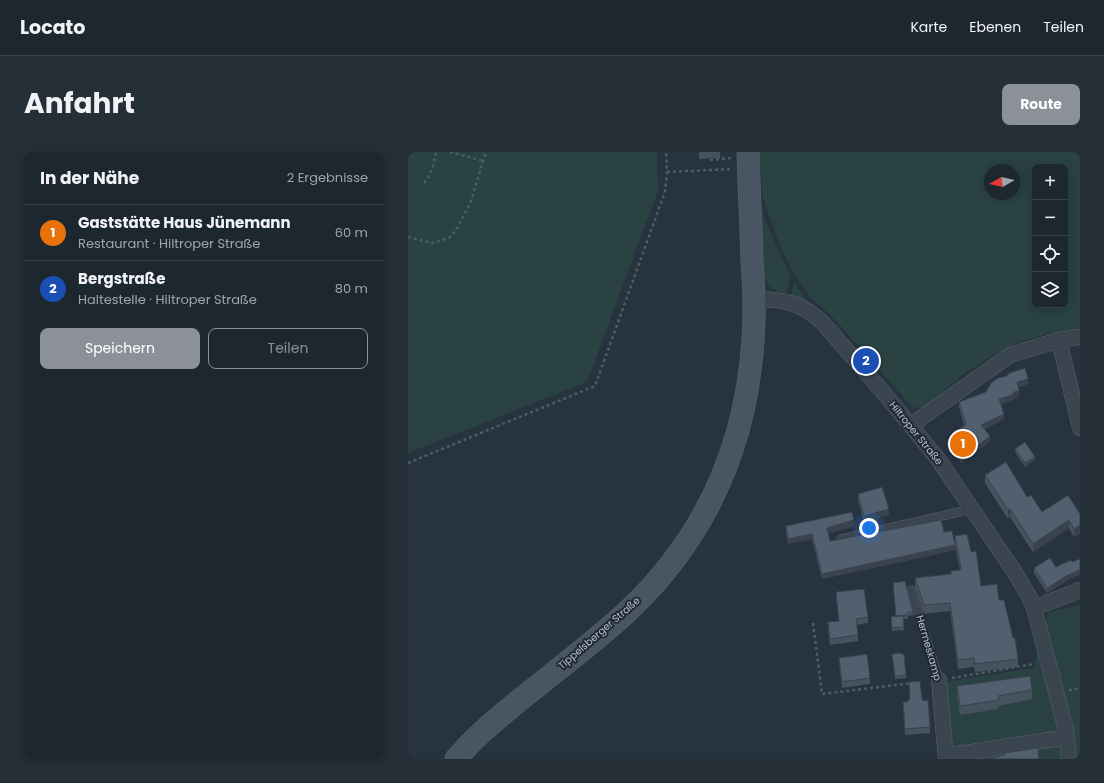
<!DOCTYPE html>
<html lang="de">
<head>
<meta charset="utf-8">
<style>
  body { margin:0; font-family:Poppins,sans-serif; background:#252f38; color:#f1f3f6 }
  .controls { position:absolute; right:12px; top:12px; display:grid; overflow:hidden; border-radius:8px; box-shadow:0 2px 10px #0003 }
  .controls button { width:36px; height:36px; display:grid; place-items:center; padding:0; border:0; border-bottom:1px solid #3b444c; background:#1d2730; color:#f1f3f6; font:20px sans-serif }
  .compass { position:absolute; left:576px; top:12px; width:36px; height:36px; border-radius:50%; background:#1d2730; box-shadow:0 2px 10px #0003; rotate:261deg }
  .you { position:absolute; left:461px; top:376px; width:14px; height:14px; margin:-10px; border:3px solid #fff; border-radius:50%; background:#1a73e8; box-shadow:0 0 0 6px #1a73e833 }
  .badge { display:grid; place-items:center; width:26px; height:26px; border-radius:50%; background:#8c9099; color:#fff; font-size:13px; font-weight:700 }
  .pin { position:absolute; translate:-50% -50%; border:2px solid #fff; box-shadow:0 1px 4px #0006 }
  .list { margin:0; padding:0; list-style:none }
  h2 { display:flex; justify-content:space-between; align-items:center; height:52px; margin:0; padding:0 16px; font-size:17px }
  h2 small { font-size:13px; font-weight:400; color:#a0a5ab }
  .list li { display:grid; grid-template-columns:26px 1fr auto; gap:12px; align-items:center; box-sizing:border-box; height:56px; padding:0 16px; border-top:1px solid #3b444c }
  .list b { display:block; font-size:15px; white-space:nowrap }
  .list p { margin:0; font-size:13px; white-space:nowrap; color:#a0a5ab }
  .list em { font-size:13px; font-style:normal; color:#a0a5ab }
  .actions { display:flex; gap:8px; padding:12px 16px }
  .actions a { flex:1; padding:9px 0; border:1px solid #8c9099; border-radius:8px; text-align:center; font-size:14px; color:#8c9099 }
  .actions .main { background:#8c9099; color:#fff }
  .icon { flex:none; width:22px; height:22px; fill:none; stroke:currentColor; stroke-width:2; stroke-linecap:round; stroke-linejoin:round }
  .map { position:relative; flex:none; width:672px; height:607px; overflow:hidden; border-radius:8px }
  header { display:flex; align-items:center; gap:24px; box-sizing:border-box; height:56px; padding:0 20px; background:#1d2730; border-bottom:1px solid #3b444c }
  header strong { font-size:19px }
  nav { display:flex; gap:22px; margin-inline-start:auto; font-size:14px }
  .intro { display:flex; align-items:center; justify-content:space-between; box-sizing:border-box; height:96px; padding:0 24px }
  h1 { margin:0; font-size:28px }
  .button { padding:10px 18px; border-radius:8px; background:#8c9099; color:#fff; font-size:14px; font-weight:700 }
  main { display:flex; gap:24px; padding:0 24px }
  aside { flex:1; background:#1d2730; border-radius:8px; box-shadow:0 2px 10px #0003 }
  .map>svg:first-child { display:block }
  .green { fill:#2a4242; fill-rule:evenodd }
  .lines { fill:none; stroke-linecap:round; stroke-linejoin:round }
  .lane-casing { stroke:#59636e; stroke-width:9 }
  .street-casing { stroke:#59636e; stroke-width:16 }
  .secondary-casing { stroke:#59636e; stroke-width:23 }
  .path { stroke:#495f60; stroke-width:2.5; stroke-dasharray:3 3; stroke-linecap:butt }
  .lane { stroke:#3b4550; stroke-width:8 }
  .street { stroke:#3b4550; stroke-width:15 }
  .secondary { stroke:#495563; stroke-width:22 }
  .wall { fill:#47525f }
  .shaded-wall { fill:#39424d }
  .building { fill:#525f6e; stroke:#39424d }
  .labels { text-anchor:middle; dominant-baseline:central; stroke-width:4; stroke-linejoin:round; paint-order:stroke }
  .street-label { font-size:10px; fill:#b8c1cb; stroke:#202a36 }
</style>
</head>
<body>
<header>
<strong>Locato</strong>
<nav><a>Karte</a><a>Ebenen</a><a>Teilen</a></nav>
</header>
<div class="intro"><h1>Anfahrt</h1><a class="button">Route</a></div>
<main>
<aside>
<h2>In der Nähe<small>2 Ergebnisse</small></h2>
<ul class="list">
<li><span class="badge" style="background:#e8710a">1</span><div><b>Gaststätte Haus Jünemann</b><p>Restaurant · Hiltroper Straße</p></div><em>60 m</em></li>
<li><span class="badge" style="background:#1a4fb4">2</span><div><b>Bergstraße</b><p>Haltestelle · Hiltroper Straße</p></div><em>80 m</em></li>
</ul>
<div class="actions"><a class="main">Speichern</a><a>Teilen</a></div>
</aside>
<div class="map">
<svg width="672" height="607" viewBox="0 0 672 607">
  <rect width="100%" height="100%" fill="#273440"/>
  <path class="green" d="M 0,0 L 249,0 L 250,39 L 179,230 L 0,301 Z
    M 351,0 L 672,0 L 672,178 L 642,181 L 601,194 L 557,221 L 516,255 L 512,256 L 504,255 L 431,172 L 418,159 L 402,145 L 385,121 L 372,94 L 357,52 L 355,46 ZM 627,15 L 657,15 L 657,153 L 627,153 ZM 582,18 L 606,18 L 606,42 L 582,42 Z
    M 351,57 L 353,57 L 367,91 L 383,124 L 378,141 C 372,140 365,138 361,134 C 352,124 352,72 351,57 Z
    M 386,130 L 398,148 L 398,149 L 383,144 Z
    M 672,453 L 672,607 L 547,607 L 537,530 L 625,516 L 640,460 Z"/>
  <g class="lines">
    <g class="lane-casing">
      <path id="lane" d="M 433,387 L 564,357
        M 503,438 L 531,528"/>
    </g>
    <g class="street-casing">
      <path id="street" d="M 346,147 C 356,148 368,147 378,150 C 391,152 404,161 414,170 L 475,240 L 530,307 L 606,419 L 622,446 L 626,456 L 658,578 L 661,607
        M 651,188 L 672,276
        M 503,273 L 602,203 L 651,188 L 672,185
        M 626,456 L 672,438
        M 531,528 L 538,607
        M 538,604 L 659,585"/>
    </g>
    <g class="secondary-casing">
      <path id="secondary" d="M 48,607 C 56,598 64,589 73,581 C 120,538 174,502 221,458 C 298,385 338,294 345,188 C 347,162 346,135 344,109 C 343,72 341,36 340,0"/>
    </g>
    <path class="path" d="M 42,0 L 76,9
      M 302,8 L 324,6
      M 259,20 L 325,17
      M 16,31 C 24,22 26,11 28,0
      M 0,85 L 24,91 L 41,86 L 48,78 L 62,52 L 78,0
      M 0,311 L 187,234 L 257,40 L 259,20 L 258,0
      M 405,471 L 414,542 L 504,531
      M 544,526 L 626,512
      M 661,538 L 672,536"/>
    <use href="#lane" class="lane"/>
    <use href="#street" class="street"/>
    <use href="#secondary" class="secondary"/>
  </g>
  <path class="wall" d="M 291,0 L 312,0 L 312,6 L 291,7 Z
    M 620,232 L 610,235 L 611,244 L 606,246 L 604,248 L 593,252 L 596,267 L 577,277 L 582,289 L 554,311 L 539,293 L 539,288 L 556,273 L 551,255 L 551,250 Z
    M 607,297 L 627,308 L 617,315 L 607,300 Z
    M 577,323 L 619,345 L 634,360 L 672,362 L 672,381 L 666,385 L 661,376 L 625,400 L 602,365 L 600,367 L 577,331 Z
    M 450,342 L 481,363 L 456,370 L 450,348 Z
    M 378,374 L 446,374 L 420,381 L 422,389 L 536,380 L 547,392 L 547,384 L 563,400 L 573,434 L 591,448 L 610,507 L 610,515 L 567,520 L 566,515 L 550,517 L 542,459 L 516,462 L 507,435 L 507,426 L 543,422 L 552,418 L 547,394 L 547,398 L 414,427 L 404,387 L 380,392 L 378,380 Z
    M 648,415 L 660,428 L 639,441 L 626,421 L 626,416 Z
    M 485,434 L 505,460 L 505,463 L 500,464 L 500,467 L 495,467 L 496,478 L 484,479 L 483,465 L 488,464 Z
    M 428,440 L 460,465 L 460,471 L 449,473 L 450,489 L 422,493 L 420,477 L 420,470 L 431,469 L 428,447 Z
    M 484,502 L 498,523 L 498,526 L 487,527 Z
    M 431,506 L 462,526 L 462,532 L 434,536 L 431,512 Z
    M 501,530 L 514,547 L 522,575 L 522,581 L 497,583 L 495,550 L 500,550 L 500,548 L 502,547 Z
    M 549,534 L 624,538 L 624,547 L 590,554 L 590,557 L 552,563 L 549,544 Z"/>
  <path class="shaded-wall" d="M 620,227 L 620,232 L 609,236 L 609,230 Z
    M 611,239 L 611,244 L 606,246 L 604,248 L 591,252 L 591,247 L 606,240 Z
    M 596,262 L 596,267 L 573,278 L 573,273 Z
    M 582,284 L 582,289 L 554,311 L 554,306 Z
    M 627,305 L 627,308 L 617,315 L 617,311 Z
    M 481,357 L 481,363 L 456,370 L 456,364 Z
    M 602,357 L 602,365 L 600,367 L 600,358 Z
    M 446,368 L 446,374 L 419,382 L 419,376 Z
    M 661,368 L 661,376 L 625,400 L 625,392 Z
    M 672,373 L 672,381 L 666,385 L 666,377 Z
    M 404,382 L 404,387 L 380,392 L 380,387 Z
    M 547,393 L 547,398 L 414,427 L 414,422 Z
    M 672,418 L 672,423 L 660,428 L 639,441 L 639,436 L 660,423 Z"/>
  <path class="building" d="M 617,216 L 620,227 L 609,230 L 611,239 L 606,240 L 604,243 L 591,247 L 596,262 L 573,273 L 582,284 L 554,306 L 539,288 L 558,272 L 551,250 L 578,240 L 583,231 L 590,226 L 599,224 L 601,221 Z
    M 617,290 L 627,305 L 617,311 L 607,297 Z
    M 598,310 L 619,345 L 623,343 L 634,360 L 660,343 L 672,362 L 672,373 L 666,377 L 661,368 L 625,392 L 602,357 L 600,358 L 577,323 Z
    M 474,335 L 481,357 L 456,364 L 450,342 Z
    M 444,360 L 446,368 L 419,376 L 422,389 L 533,368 L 536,380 L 544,379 L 547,393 L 414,422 L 404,382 L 380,387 L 378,374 Z
    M 559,382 L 563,400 L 568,399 L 573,434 L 589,432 L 591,448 L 596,448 L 605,486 L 607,486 L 610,507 L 567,512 L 566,506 L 550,508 L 542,451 L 516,453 L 507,426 L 543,422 L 543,419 L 552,418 L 553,417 L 547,384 Z
    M 642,406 L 648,415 L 663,408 L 664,410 L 672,407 L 672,418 L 660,423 L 639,436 L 626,416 Z
    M 497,429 L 505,460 L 500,460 L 500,463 L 488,464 L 485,431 Z
    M 456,437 L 460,465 L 448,467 L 450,483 L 422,487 L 420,470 L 431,469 L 428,440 Z
    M 495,464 L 496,475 L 484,476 L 483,465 Z
    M 492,501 L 496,503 L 498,523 L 487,524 L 484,502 Z
    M 459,502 L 462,526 L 434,530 L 431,506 Z
    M 622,524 L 624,538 L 590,544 L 590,548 L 552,554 L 549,534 Z
    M 512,529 L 514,547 L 515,549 L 520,548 L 522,575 L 497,577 L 495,550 L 500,550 L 500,548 L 502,547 L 501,530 Z
    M 630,596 L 631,607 L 580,607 L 597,603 L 596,601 Z"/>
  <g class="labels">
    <g class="street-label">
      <text transform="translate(508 281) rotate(51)">Hiltroper Straße</text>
      <text transform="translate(191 481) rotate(-41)">Tippelsberger Straße</text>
      <text transform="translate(521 496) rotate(74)">Hermeskamp</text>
    </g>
  </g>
</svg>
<div class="controls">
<button>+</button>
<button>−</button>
<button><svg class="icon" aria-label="locate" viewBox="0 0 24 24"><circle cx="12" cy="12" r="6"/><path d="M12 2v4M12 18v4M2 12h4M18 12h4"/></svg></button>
<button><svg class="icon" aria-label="layers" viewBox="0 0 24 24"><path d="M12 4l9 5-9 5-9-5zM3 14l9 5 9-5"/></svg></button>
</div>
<svg class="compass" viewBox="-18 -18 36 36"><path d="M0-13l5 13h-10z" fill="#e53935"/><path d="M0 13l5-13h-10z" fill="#a0a5ab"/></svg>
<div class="you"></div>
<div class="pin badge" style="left:555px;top:292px;background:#e8710a">1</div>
<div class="pin badge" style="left:458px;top:209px;background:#1a4fb4">2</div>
</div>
</main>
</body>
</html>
